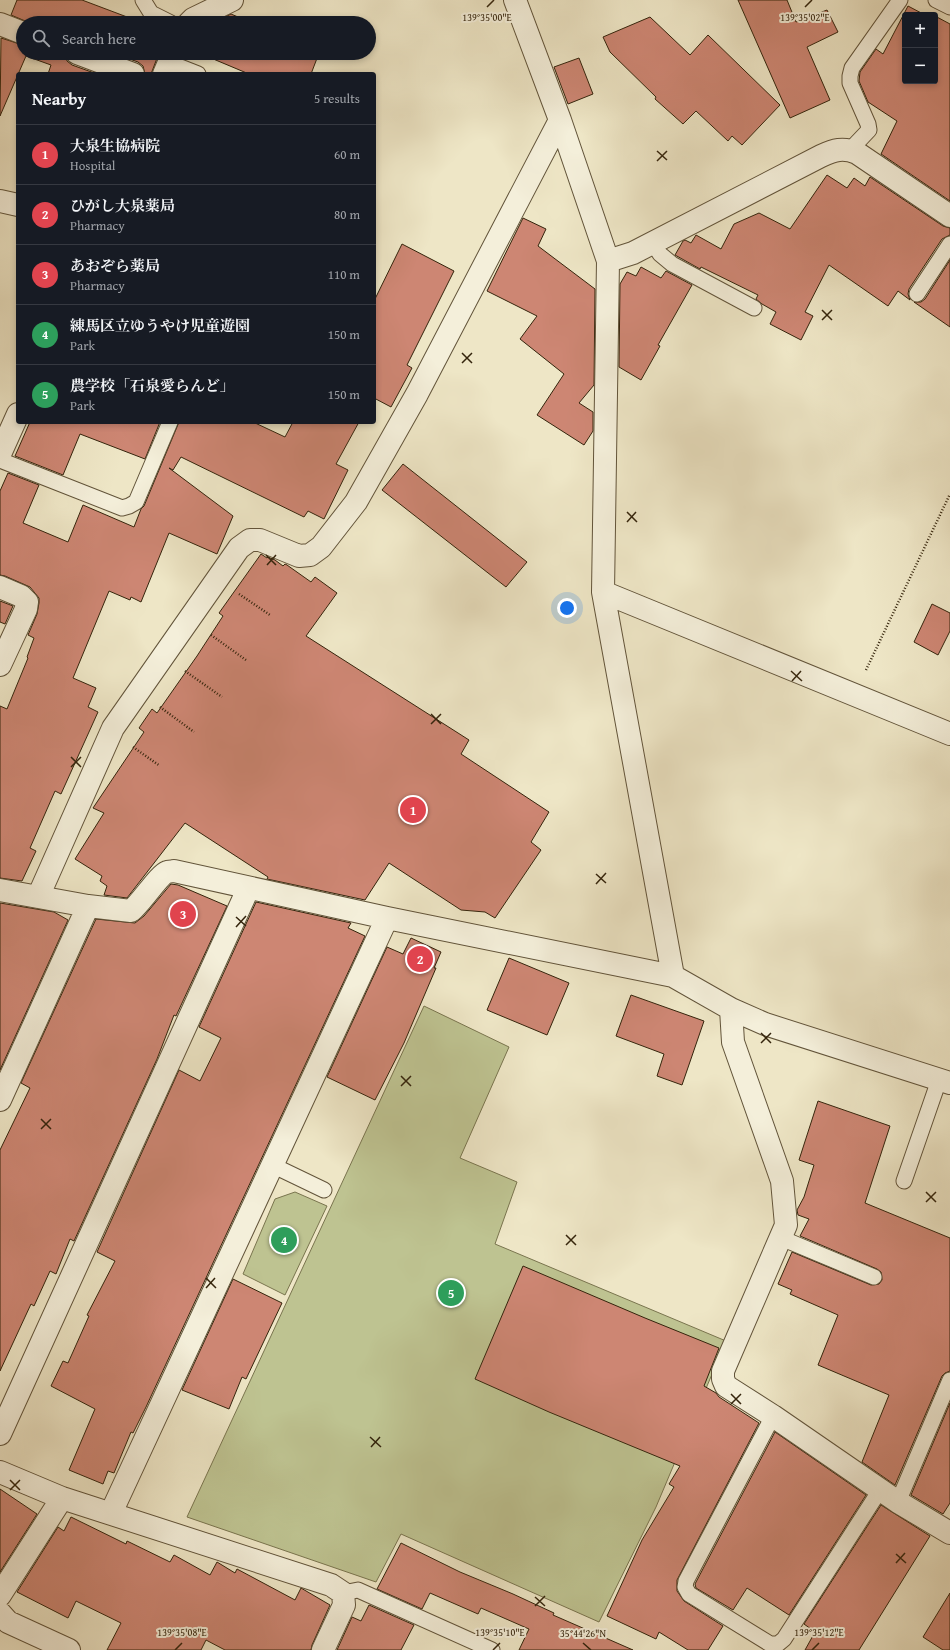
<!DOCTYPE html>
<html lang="en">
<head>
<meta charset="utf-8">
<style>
  body { margin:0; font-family:"Gentium Book Plus","Noto Serif JP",serif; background:#242831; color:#f1f3f6 }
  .controls { position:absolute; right:12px; top:12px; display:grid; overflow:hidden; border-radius:4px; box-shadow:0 2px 6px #0003 }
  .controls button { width:36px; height:36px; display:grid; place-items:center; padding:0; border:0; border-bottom:1px solid #363941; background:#171b24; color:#f1f3f6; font:20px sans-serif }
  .you { position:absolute; left:567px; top:608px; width:14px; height:14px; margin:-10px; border:3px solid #fff; border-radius:50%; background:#1a73e8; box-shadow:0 0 0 6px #1a73e833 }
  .badge { display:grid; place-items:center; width:26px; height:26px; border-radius:50%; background:#db2777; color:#fff; font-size:13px; font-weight:700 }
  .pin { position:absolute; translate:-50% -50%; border:2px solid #fff; box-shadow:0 1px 4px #0006 }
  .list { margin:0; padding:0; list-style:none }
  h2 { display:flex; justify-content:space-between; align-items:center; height:52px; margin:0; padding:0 16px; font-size:17px }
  h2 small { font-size:13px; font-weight:400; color:#9ea1a6 }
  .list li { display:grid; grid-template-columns:26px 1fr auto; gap:12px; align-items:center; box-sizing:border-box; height:60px; padding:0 16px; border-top:1px solid #363941 }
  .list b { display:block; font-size:15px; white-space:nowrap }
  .list p { margin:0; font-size:13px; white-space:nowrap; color:#9ea1a6 }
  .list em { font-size:13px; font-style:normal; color:#9ea1a6 }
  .icon { flex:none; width:22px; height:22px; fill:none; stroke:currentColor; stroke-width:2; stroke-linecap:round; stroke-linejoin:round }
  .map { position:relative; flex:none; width:950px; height:1650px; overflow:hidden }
  .search { position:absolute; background:#171b24; box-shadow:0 2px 6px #0003; left:16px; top:16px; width:360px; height:44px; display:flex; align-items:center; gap:10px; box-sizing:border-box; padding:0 14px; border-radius:22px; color:#9ea1a6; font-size:15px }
  .panel { position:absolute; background:#171b24; box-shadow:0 2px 6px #0003; left:16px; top:72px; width:360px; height:352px; border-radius:4px }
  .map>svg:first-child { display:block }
  .green { fill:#bec391; stroke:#79744e }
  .building { fill:#cd8673; stroke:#34240c }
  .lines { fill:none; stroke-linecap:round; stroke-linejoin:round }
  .service-casing { stroke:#62543a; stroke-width:17 }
  .minor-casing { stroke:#62543a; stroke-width:24 }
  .path { stroke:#34240c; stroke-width:2.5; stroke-dasharray:1 2; stroke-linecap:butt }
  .service { stroke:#f4efda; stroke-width:15 }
  .minor { stroke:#f4efda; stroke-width:22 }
  .ticks { fill:none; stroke:#34240c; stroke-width:1.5 }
  .ticks-label { font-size:10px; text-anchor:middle; fill:#34240c; stroke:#f4efda; stroke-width:4; stroke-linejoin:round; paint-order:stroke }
</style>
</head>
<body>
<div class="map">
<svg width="950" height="1650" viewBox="0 0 950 1650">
  <rect width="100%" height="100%" fill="#eee6c6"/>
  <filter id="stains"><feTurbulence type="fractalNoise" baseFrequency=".005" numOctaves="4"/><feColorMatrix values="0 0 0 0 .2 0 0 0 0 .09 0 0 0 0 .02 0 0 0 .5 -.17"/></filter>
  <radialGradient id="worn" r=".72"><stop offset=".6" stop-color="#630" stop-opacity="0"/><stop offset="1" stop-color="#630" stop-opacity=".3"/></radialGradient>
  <path class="green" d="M 424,1006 L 509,1047 L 460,1158 L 517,1182 L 495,1244 L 726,1341 L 656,1507 L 599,1622 L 401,1534 L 376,1582 L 187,1517 Z
    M 295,1192 L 327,1206 L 285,1295 L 243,1274 L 275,1199 Z"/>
  <path class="building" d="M 17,0 L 82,0 L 143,23 L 30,23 L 11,15 Z
    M 738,0 L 787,0 L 796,22 L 827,10 L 838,32 L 807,47 L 830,100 L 790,118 Z
    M 908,6 L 925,15 L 905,15 L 905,81 L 935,81 L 935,16 L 950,24 L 950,201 L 881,154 L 897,121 L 868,102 L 859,81 L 860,72 L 876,49 L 883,54 Z
    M 231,14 L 252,23 L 213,23 Z
    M 650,17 L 690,55 L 708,35 L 780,105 L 742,145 L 732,136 L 728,141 L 696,111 L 683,124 L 655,99 L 656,97 L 610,52 L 603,37 Z
    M 1,38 L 23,45 L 23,53 L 65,53 L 67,61 L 72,65 L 97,74 L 48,74 L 51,65 L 26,56 L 0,116 Z
    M 113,53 L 159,53 L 151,74 L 145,74 L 143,66 L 138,62 Z
    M 199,53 L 319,53 L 311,74 L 249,74 Z
    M 579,58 L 593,94 L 568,104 L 554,67 Z
    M 827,175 L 847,188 L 854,178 L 865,186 L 870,177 L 943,226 L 950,228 L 950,235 L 942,239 L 909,289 L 908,294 L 910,300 L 898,291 L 888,306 L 829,265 L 805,312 L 813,316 L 801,340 L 770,324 L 776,312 L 762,304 L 756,299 L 758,295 L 701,267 L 700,269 L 675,255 L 683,241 L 685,240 L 691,243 L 696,235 L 721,249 L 734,224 L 759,213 L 790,229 Z
    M 523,218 L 546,229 L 538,246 L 595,289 L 594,385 L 579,403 L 593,412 L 593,431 L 584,445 L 537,415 L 564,374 L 520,339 L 537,316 L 487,291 Z
    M 402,244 L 454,271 L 407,365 L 412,368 L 391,407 L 374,398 L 374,301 Z
    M 950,260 L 950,327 L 914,302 L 921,302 L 925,299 Z
    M 641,267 L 661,278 L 666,271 L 692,285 L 658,345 L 660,346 L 641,380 L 619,367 L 620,284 L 627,272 L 636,276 Z
    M 30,422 L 160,422 L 145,459 L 80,434 L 63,475 L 15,456 Z
    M 179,422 L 253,422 L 285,437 L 293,422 L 359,422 L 336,464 L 348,470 L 324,519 L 308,511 L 304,517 L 181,457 L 173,470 L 169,468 L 233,516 L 217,554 L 169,533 L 141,602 L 131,597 L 130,600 L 109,591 L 73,678 L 96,688 L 88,707 L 98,712 L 61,794 L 55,791 L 30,848 L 36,851 L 22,881 L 0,878 L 0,706 L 7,709 L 28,658 L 27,657 L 34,638 L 28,635 L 37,614 L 39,603 L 39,598 L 30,587 L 5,576 L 0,575 L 0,491 L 8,473 L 39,485 L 23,523 L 68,542 L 83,505 L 134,527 L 141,509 L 144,506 Z
    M 403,464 L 527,562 L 506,587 L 382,490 Z
    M 261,554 L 267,558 L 268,557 L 275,560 L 283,566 L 285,564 L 287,565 L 311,582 L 315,577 L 337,593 L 306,636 L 469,740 L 461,754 L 549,812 L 531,842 L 541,850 L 495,918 L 485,912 L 461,910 L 389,863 L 365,900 L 267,879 L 268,877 L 185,823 L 127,898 L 104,895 L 107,886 L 100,881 L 102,876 L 75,859 L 104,813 L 93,808 L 144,732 L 139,728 L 152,709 L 157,713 L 197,656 L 223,616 L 219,613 Z
    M 0,601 L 13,606 L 5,624 L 0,622 Z
    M 932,604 L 950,613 L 950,631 L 938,655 L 914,642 Z
    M 171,884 L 178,885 L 227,906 L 176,1016 L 174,1015 L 157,1059 L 74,1241 L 70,1239 L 56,1274 L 50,1271 L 34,1306 L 31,1304 L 0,1371 L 0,1150 L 30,1088 L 21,1083 L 96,919 L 135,923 L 144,916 Z
    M 256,902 L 351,923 L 348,928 L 365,936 L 146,1407 L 133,1433 L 131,1432 L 114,1473 L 108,1471 L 103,1484 L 69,1470 L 95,1409 L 51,1386 L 63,1361 L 68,1363 L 89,1316 L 87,1315 L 115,1261 L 97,1252 L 179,1070 L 200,1081 L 221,1038 L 199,1027 Z
    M 0,903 L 54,912 L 68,920 L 0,1070 Z
    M 411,938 L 441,952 L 434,968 L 436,968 L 404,1043 L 375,1100 L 327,1077 L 387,947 L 403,954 Z
    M 509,958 L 569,983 L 547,1035 L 487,1010 Z
    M 631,995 L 704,1021 L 682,1085 L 657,1076 L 664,1054 L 616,1036 Z
    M 818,1101 L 890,1126 L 865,1203 L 950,1238 L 950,1371 L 945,1373 L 942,1376 L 895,1485 L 862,1462 L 889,1395 L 818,1365 L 838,1315 L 790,1294 L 792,1290 L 778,1284 L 792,1252 L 871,1285 L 879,1284 L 882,1280 L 881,1272 L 877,1269 L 800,1236 L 809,1219 L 798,1215 L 797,1210 L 804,1197 L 814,1165 L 799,1160 Z
    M 523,1266 L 645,1318 L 719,1348 L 704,1386 L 716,1393 L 719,1397 L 759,1423 L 677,1580 L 677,1591 L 684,1601 L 723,1626 L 708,1650 L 688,1650 L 659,1632 L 656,1639 L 607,1616 L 642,1540 L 674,1487 L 669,1484 L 680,1466 L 549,1412 L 475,1379 Z
    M 233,1279 L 282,1303 L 246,1379 L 242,1377 L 229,1409 L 182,1390 Z
    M 950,1403 L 950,1503 L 943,1514 L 911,1495 Z
    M 775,1432 L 866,1495 L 789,1615 L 747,1588 L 733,1610 L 696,1588 L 695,1584 Z
    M 0,1489 L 37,1514 L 0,1572 Z
    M 881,1505 L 930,1536 L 859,1650 L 805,1650 L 815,1632 L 804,1624 Z
    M 71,1517 L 126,1544 L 127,1541 L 170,1562 L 174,1555 L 210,1575 L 217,1562 L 235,1573 L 237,1569 L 295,1600 L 301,1588 L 330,1605 L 312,1645 L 311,1650 L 225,1650 L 206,1640 L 201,1650 L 107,1650 L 121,1623 L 76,1601 L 68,1618 L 17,1592 L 58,1527 L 64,1531 Z
    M 401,1543 L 460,1572 L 513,1594 L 554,1613 L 553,1615 L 633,1650 L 519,1650 L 529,1629 L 481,1608 L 478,1614 L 430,1593 L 422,1609 L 377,1589 Z
    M 950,1593 L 950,1650 L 943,1650 L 923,1637 Z
    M 369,1605 L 414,1625 L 401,1650 L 337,1650 L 352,1617 L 361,1621 Z"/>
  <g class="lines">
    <g class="service-casing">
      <path id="service" d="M 143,0 L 151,13 L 171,23
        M 936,0 L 950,7
        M 170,63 L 198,74
        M 850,150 L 869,130 L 868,124 L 850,83 L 850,76 L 852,68 L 900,0
        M 653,243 L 660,254 L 672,264 L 754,308
        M 917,294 L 950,244
        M 0,460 L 122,508 L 129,506 L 136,502 L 170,422
        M 272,1165 L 324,1190
        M 904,1181 L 939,1080
        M 781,1238 L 874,1277
        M 773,1416 L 686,1581 L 685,1587 L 689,1594 L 770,1644 L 778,1644 L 784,1639 L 880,1490
        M 898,1502 L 950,1380
        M 343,1593 L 358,1590 L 492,1650"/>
    </g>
    <g class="minor-casing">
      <path id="minor" d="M 515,0 L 560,120 L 608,261 L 603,592 L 673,976
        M 189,23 L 193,19 L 232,0
        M 0,24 L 23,33
        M 77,53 L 133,74
        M 164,74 L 173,53
        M 0,201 L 18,205
        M 608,261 L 633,253 L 821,156 C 834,150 843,147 857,153 L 950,216
        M 0,454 L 18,414
        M 0,587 L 21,596 L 27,602 L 26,609 L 0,665
        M 603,592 L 950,734
        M 0,890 L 88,906 L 131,911 C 141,903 159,875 167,872 C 169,871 172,872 174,871 L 387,918 L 673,976 L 731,1009 L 765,1024 L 950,1083
        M 38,897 L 113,728 L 239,548 L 250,540 L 260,540 L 299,556 L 310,555 L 321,547 L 356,502 L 417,394 L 560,120
        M 731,1009 L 733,1042 L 782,1181 L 786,1225 L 723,1371 L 723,1379 L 726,1386 L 773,1416 L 898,1502 L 950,1533
        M 0,1100 L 88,906
        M 0,1434 L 248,889
        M 0,1472 L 62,1498 L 331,1585 L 343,1593 L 344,1605 L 323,1650
        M 111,1513 L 387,918
        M 0,1595 L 62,1498
        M 0,1613 L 8,1622 L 69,1650"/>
    </g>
    <path class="path" d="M 239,594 L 270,615
      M 211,635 L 246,660
      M 866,670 L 950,494
      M 185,671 L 222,697
      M 160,707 L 194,732
      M 133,747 L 160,766"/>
    <use href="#service" class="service"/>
    <use href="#minor" class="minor"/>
  </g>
  <path class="ticks" d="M 487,7 L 494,0M 805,7 L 812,0M 657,151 L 667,160M 657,161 L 667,151M 822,310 L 832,320M 822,320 L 832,310M 462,353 L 472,363M 462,363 L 472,353M 627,512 L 637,522M 627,522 L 636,512M 266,555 L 276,565M 267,565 L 276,555M 791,671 L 802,681M 792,681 L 801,671M 431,714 L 441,724M 431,724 L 441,714M 71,757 L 81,767M 71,767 L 81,757M 596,874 L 606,883M 596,884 L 606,873M 236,917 L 246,926M 236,927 L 246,916M 761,1033 L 771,1043M 761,1043 L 771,1033M 401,1076 L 411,1086M 401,1086 L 411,1076M 41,1119 L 51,1129M 41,1129 L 51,1119M 926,1192 L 936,1202M 926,1202 L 936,1192M 566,1235 L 576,1245M 566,1245 L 576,1235M 206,1278 L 216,1288M 206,1288 L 215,1278M 731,1394 L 741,1404M 731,1404 L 741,1394M 370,1437 L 381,1447M 371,1447 L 380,1437M 10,1480 L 20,1490M 10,1490 L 20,1480M 896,1554 L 906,1563M 896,1563 L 905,1553M 535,1597 L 545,1606M 535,1606 L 545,1596M 583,1643 L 591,1650M 175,1650 L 182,1643M 493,1650 L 500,1643M 812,1650 L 819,1643"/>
  <g class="ticks-label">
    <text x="487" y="21">139°35'00"E</text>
    <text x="805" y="21">139°35'02"E</text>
    <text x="182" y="1636">139°35'08"E</text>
    <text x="500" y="1636">139°35'10"E</text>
    <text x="819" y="1636">139°35'12"E</text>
    <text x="583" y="1637">35°44'26"N</text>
  </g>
  <rect width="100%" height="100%" filter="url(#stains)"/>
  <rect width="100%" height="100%" fill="url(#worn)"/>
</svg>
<div class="controls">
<button>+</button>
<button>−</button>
</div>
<div class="you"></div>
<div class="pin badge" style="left:413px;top:810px;background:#e0444e">1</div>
<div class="pin badge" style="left:420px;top:959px;background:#e0444e">2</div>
<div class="pin badge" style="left:183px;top:914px;background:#e0444e">3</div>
<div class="pin badge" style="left:284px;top:1240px;background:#2e9e5b">4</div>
<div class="pin badge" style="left:451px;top:1293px;background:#2e9e5b">5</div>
<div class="search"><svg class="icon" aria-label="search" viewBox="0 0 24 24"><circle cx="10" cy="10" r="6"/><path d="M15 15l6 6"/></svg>Search here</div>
<section class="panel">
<h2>Nearby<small>5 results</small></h2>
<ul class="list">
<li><span class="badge" style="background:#e0444e">1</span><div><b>大泉生協病院</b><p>Hospital</p></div><em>60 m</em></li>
<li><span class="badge" style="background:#e0444e">2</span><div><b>ひがし大泉薬局</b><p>Pharmacy</p></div><em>80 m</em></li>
<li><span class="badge" style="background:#e0444e">3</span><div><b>あおぞら薬局</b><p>Pharmacy</p></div><em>110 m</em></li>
<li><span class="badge" style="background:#2e9e5b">4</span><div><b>練馬区立ゆうやけ児童遊園</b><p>Park</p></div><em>150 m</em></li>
<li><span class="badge" style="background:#2e9e5b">5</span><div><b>農学校「石泉愛らんど」</b><p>Park</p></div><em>150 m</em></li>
</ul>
</section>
</div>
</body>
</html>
